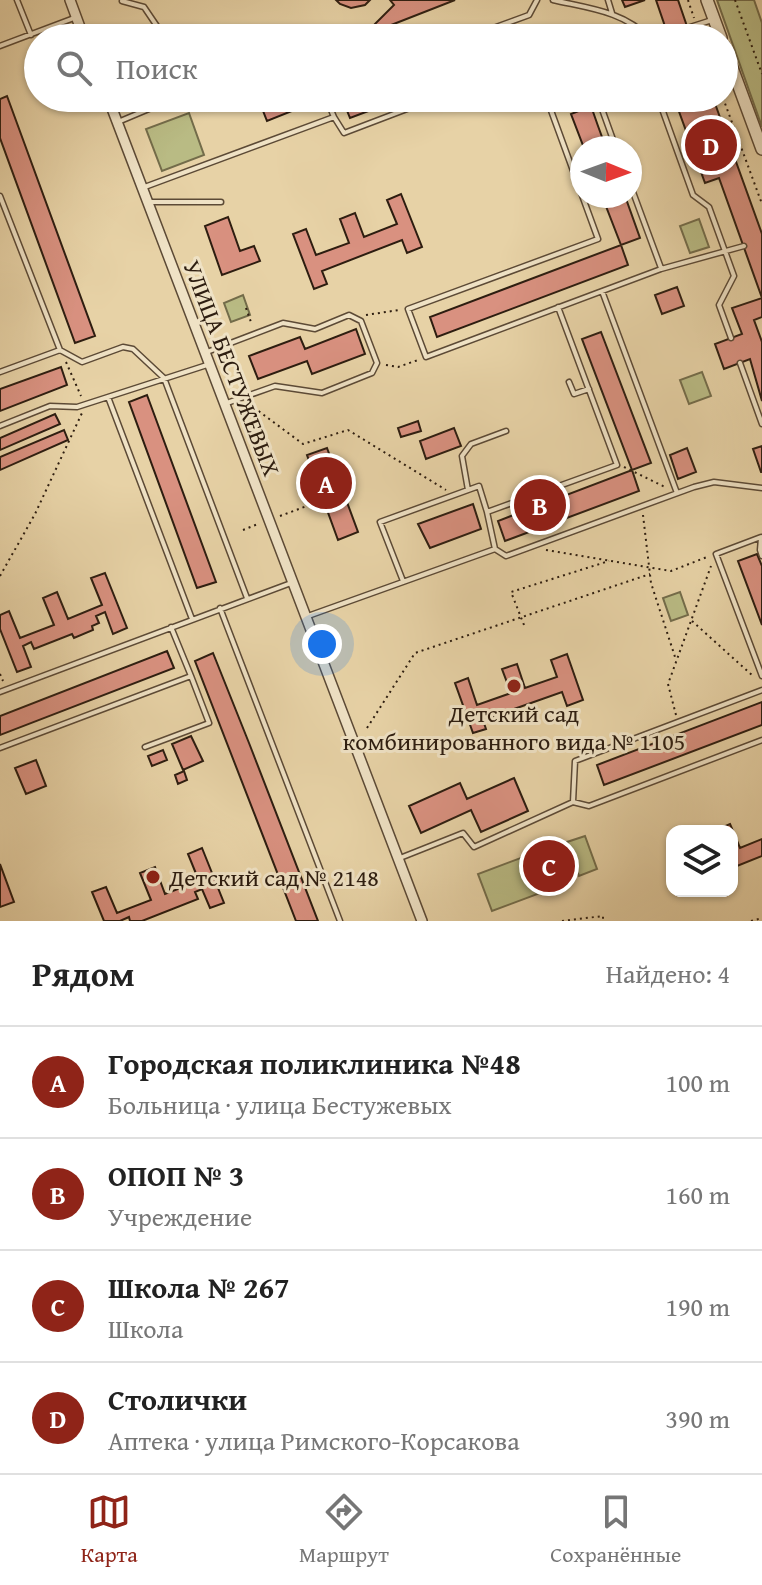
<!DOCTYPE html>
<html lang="ru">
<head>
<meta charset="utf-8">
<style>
  body { margin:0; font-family:"Gentium Book Plus",serif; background:#f6f6f6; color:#222 }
  .controls { position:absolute; right:24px; bottom:24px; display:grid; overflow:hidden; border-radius:16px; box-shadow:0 2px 6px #0004 }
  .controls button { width:72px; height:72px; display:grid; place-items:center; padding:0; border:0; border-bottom:2px solid #e0e0e0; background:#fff; color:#222; font:40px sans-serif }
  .compass { position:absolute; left:570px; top:136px; width:72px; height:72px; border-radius:50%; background:#fff; box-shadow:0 2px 6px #0004; rotate:91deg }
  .you { position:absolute; left:322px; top:644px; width:28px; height:28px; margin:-20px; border:6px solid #fff; border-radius:50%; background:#1a73e8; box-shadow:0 0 0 12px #1a73e833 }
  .badge { display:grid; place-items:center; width:52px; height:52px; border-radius:50%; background:#8f2418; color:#fff; font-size:26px; font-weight:700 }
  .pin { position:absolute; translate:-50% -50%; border:4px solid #fff; box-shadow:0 2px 8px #0006 }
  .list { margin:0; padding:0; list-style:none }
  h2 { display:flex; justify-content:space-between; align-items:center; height:104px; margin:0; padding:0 32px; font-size:34px }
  h2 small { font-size:26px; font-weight:400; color:#767676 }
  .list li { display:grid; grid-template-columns:52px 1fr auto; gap:24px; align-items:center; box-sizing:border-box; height:112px; padding:0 32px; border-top:2px solid #e0e0e0 }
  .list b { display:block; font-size:30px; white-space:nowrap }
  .list p { margin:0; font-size:26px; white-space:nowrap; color:#767676 }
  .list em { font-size:26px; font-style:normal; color:#767676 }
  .icon { flex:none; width:44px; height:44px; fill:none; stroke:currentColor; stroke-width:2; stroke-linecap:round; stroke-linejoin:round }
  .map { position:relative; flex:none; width:762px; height:921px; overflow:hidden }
  .search { position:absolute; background:#fff; box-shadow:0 2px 6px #0004; left:24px; right:24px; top:24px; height:88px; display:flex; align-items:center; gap:20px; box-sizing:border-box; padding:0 28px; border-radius:44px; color:#767676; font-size:30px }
  .sheet { height:552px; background:#fff }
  nav { display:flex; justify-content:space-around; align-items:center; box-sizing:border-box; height:112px; border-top:2px solid #e0e0e0; background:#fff; font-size:22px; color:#767676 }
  nav a { display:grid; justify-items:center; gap:4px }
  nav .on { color:#8f2418 }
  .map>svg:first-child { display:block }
  .green { fill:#b9bb84; stroke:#736c4a; stroke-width:2 }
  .building { fill:#d99180; stroke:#2d1d10; stroke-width:2 }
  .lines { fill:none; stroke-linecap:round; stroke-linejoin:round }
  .service-casing { stroke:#5c4a36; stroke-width:7 }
  .minor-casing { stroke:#5c4a36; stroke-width:12 }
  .tertiary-casing { stroke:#5c4a36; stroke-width:14 }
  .path { stroke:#2d1d10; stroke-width:2; stroke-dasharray:2 4; stroke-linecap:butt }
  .service { stroke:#efe2c5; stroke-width:4 }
  .minor { stroke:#efe2c5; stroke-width:9 }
  .tertiary { stroke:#efe2c5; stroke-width:11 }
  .poi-dot { fill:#8f2418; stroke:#efe2c5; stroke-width:3 }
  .labels { text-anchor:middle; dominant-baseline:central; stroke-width:6; stroke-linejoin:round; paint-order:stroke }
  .street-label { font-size:24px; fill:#2d1d10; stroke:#efe2c5 }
  .poi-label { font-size:24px; fill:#2d1d10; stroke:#efe2c5 }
</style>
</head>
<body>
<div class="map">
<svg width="762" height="921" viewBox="0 0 762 921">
  <rect width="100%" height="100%" fill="#e7d2a6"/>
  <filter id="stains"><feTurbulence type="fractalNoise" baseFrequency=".0025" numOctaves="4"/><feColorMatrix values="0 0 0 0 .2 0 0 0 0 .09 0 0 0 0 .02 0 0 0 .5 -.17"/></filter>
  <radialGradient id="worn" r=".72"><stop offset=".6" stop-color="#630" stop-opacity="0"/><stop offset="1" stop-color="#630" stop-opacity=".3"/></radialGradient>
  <path class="green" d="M 717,0 L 754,0 L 762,23 L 762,127 Z
    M 189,113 L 204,155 L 162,171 L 146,129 Z
    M 699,219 L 709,247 L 690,253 L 680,226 Z
    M 243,295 L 250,315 L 231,322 L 224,303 Z
    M 702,372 L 711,396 L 689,404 L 680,380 Z
    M 680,592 L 688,615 L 671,621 L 663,598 Z
    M 585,836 L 597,869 L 579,876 L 567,842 Z
    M 553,846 L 567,883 L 492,911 L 478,874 Z"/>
  <path class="building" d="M 336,0 L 370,0 L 365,5 L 351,8 L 340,4 Z
    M 390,0 L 455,0 L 363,36 L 394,5 Z
    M 622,0 L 645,0 L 625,7 Z
    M 656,0 L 678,0 L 691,38 L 669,38 Z
    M 533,26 L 538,38 L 501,38 Z
    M 7,96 L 95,336 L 75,343 L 0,138 L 0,99 Z
    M 258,98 L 316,98 L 317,101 L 267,121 Z
    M 342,98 L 403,98 L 350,118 Z
    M 690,98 L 713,98 L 762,234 L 762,298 L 719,178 L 705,183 L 677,106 L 691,100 Z
    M 591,106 L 598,126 L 606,148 L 584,148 L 571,114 Z
    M 401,194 L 422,247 L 407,253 L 402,240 L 322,271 L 327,284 L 314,289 L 293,234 L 306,229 L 316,255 L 349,243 L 340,219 L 355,213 L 364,237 L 397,224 L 387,200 Z
    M 602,196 L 625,196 L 640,238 L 621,245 Z
    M 228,217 L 240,251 L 254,246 L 260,261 L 222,275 L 205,226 Z
    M 621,245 L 628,265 L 437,337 L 430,317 Z
    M 677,287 L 684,306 L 662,314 L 655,295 Z
    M 762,298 L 762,317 L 754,320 L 762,342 L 762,401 L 750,359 L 724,369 L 715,344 L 742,334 L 732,308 Z
    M 356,329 L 365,354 L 312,374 L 307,361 L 258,379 L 249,356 L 300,337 L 305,349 Z
    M 601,332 L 651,463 L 632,470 L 582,339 Z
    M 61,367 L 67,385 L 0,411 L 0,389 Z
    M 147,395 L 216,582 L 197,588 L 129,402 Z
    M 55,414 L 60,424 L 0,450 L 0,438 Z
    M 418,421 L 421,431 L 401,437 L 398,428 Z
    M 454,428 L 461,446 L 426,459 L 420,441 Z
    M 64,430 L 68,440 L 0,470 L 0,457 Z
    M 762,446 L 762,472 L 761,472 L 753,449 Z
    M 327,448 L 358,532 L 338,540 L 307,455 Z
    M 687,448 L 696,472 L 678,479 L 670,455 Z
    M 632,470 L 639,491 L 505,541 L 498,521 Z
    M 473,504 L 481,529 L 430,548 L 418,524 Z
    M 757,554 L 762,566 L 762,625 L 738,561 Z
    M 105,573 L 127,628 L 113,634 L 105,612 L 96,616 L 99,623 L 92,626 L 93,630 L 74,638 L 72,634 L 34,649 L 31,642 L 23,646 L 31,667 L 17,672 L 0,629 L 0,615 L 9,611 L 20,638 L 54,625 L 43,598 L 57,592 L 68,619 L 102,605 L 91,578 Z
    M 167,651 L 174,668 L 0,735 L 0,716 Z
    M 213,653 L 249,743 L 318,921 L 296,921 L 195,661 Z
    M 567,654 L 583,700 L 567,706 L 562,692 L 483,720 L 486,729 L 473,733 L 455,683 L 468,678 L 477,705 L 511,693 L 502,669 L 517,664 L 525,688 L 557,677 L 551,660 Z
    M 762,702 L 762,725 L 604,785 L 597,765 Z
    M 191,736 L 203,761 L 183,770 L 172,744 Z
    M 163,750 L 167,760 L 152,766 L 148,756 Z
    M 36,760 L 46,786 L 26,794 L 15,768 Z
    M 184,771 L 187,780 L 178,784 L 175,775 Z
    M 514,778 L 528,811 L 481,832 L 471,810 L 421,833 L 409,806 L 460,783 L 467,799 Z
    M 730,824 L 740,848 L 762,839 L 762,856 L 732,868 L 732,831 L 716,830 Z
    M 202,848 L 224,903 L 210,908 L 202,889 L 195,892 L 198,899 L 142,921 L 130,921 L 129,917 L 120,921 L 104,921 L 92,892 L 106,887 L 117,913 L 151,900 L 140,873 L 155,867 L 165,894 L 199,881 L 188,854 Z
    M 0,864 L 14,902 L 0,907 Z"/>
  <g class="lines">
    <g class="service-casing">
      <path id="service" d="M 17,0 L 31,35
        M 553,0 C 587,8 624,11 649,38
        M 608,0 L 612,13
        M 122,1 L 144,7 L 165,38
        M 687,28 L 712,20
        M 262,38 L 282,29
        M 466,38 L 529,15 L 537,0
        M 656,38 L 668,34
        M 0,46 L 74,18
        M 326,98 L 334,117
        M 571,98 L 549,105 L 598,239 L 408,309 L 426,357 L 661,269 L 744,246
        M 598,98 L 616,148
        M 663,98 L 661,106 L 693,195 L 709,207 L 734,276 L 719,305 L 731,338
        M 118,122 L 175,98
        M 630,184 L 661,268
        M 142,188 L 334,117 L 344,133 L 436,98
        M 0,196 L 60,350
        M 150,202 L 221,202
        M 602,291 L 677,493
        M 207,352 L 283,323 L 315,329 L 349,315 L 361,321 L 377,363 L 372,373 L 322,393 L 275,386 L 227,403
        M 740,363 L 762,424
        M 0,372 L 60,350 L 82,362 L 123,347 L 133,349 L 164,378 L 247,598
        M 569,382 L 574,394 L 589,389
        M 108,397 L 192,619
        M 0,426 L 50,406 L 77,407 L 207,365
        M 468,490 L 462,456 L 471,444 L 506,431
        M 761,537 L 716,554 L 762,676
        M 761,538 L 760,550 L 762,556
        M 495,549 L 487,512 L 617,465 L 558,307
        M 403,581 L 380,522 L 479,486 L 487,512
        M 220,608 L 340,921
        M 308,616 L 495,549 L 506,556 L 694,487 L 714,482 L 762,488
        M 0,692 L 291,583
        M 145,747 L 209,723 L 191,676
        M 0,748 L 191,676 L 171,627
        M 573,802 L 575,761 L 762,690
        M 400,858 L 463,833 L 474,847 L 573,802 L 589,806 L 762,740"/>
    </g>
    <g class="minor-casing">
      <path id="minor" d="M 70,0 L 84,38
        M 108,98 L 422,921"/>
    </g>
    <g class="tertiary-casing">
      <path id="tertiary" d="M 707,0 L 721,38
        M 724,46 L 762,149"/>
    </g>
    <path class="path" d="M 688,0 L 694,18
      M 735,0 L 762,74
      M 699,31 L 701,38
      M 723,98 L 762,204
      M 246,308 L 252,325
      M 366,315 L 399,310
      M 66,362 L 81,396
      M 386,365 L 398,367 L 418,360
      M 249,404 L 303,444 L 348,430 L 446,490
      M 624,467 L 665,487
      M 643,515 L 651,583 L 676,660
      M 280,516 L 323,500
      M 243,530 L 258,524
      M 546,550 L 671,571 L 707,557
      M 0,576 L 35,514 L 82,413
      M 692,621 L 753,676
      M 524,625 L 511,592 L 609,561
      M 0,674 L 3,681
      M 676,715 L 668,684 L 711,566
      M 367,728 L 415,653 L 650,574
      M 562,921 L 603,916 L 603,921
      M 751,921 L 762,918"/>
    <use href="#service" class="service"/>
    <use href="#minor" class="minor"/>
    <use href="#tertiary" class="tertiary"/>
  </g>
  <g class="poi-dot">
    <circle cx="514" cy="686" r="8"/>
    <circle cx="153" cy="877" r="8"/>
  </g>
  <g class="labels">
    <g class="street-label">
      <text transform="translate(232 368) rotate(69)">УЛИЦА БЕСТУЖЕВЫХ</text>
    </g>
    <g class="poi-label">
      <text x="514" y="713">Детский сад<tspan x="514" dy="28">комбинированного вида № 1105</tspan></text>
      <text x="169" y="877" text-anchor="start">Детский сад № 2148</text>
    </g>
  </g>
  <rect width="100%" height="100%" filter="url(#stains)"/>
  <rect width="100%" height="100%" fill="url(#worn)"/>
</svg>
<div class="controls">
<button><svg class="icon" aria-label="layers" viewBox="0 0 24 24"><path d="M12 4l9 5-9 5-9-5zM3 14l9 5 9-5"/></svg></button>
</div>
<svg class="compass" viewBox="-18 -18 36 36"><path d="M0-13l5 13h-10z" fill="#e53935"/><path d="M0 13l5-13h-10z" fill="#767676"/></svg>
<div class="you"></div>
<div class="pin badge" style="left:326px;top:483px">A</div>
<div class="pin badge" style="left:540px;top:505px">B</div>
<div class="pin badge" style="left:549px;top:866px">C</div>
<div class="pin badge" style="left:711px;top:145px">D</div>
<div class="search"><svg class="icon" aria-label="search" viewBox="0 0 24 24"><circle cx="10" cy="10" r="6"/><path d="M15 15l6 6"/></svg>Поиск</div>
</div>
<section class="sheet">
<h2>Рядом<small>Найдено: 4</small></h2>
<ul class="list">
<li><span class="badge">A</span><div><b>Городская поликлиника №48</b><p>Больница · улица Бестужевых</p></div><em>100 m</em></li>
<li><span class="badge">B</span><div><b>ОПОП № 3</b><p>Учреждение</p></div><em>160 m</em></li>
<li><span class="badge">C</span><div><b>Школа № 267</b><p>Школа</p></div><em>190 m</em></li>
<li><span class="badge">D</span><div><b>Столички</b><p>Аптека · улица Римского-Корсакова</p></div><em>390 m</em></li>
</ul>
</section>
<nav>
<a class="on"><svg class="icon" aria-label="map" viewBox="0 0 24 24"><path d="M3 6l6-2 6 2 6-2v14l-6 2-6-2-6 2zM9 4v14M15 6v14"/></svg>Карта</a>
<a><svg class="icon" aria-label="directions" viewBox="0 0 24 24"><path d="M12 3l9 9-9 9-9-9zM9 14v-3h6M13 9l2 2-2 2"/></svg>Маршрут</a>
<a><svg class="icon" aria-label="saved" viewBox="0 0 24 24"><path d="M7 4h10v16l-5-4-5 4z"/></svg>Сохранённые</a>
</nav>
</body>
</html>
